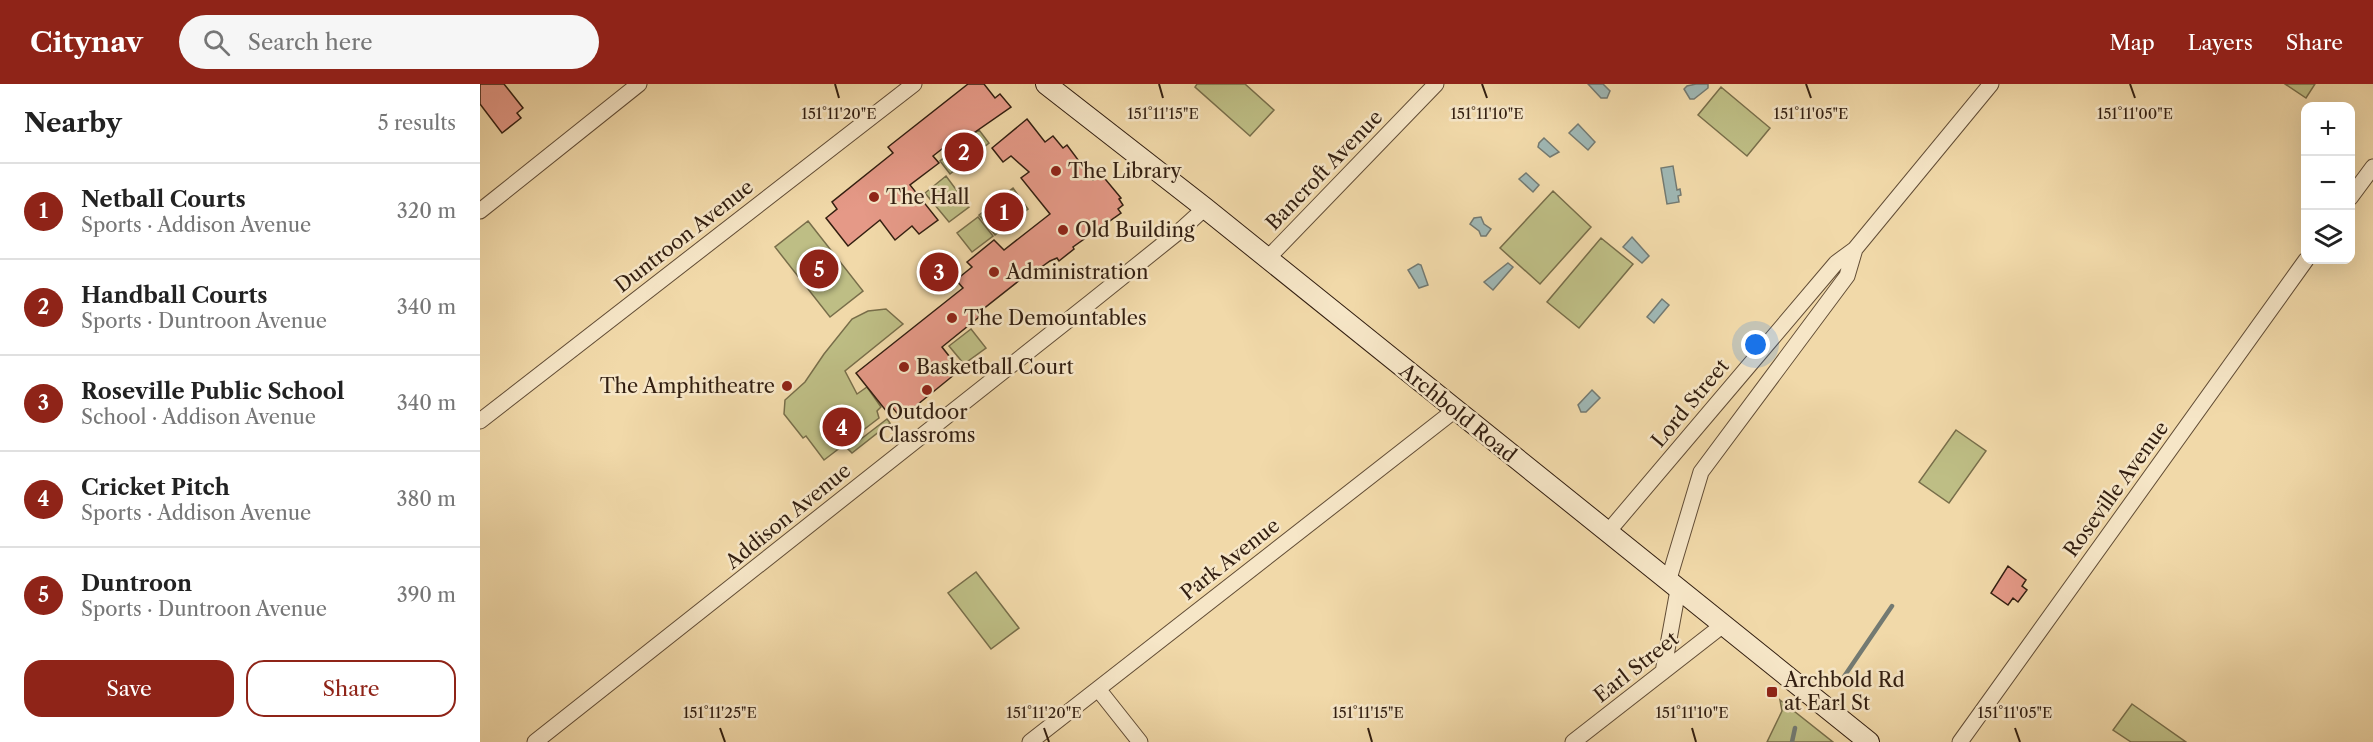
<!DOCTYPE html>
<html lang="en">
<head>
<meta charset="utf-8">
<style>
  body { margin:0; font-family:"Libre Caslon Text",serif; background:#f6f6f6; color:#222 }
  .controls { position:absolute; right:18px; top:18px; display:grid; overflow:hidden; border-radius:12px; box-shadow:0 6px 24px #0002 }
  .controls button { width:54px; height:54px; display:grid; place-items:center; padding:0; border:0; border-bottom:2px solid #e0e0e0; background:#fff; color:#222; font:30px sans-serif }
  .you { position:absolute; left:1276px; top:261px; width:21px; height:21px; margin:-15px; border:4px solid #fff; border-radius:50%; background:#1a73e8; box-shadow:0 0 0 9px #1a73e833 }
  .badge { display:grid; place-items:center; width:39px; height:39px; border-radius:50%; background:#8f2418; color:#fff; font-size:20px; font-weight:700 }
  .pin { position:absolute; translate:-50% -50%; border:3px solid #fff; box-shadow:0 2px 6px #0006 }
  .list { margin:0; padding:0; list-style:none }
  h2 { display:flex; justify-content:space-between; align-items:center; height:78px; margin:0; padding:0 24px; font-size:26px }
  h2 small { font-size:20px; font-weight:400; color:#767676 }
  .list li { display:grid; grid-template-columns:39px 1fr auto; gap:18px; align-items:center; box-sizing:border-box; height:96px; padding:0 24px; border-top:2px solid #e0e0e0 }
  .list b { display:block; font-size:22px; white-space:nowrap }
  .list p { margin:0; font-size:20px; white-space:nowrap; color:#767676 }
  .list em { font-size:20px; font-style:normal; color:#767676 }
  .actions { display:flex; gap:12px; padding:18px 24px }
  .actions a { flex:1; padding:14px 0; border:2px solid #8f2418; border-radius:18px; text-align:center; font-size:21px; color:#8f2418 }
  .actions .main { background:#8f2418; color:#fff }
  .icon { flex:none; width:33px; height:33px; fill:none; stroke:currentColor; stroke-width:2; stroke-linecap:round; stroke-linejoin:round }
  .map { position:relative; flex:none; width:1893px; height:658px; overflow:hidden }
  header { display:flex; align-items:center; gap:36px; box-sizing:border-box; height:84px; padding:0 30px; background:#8f2418; color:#fff }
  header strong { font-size:28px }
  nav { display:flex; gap:33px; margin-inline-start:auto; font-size:21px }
  .search { width:420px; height:54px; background:#f6f6f6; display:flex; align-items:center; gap:15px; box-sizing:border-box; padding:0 21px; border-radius:33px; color:#767676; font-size:22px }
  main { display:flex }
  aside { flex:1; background:#fff }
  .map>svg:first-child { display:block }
  .green { fill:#bebe85; stroke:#786e4a; stroke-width:1.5 }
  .water { fill:#9fb7b4; stroke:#737a72; stroke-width:1.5 }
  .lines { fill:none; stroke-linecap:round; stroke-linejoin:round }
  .stream { stroke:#737a72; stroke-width:4.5 }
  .building { fill:#e59987; stroke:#321e10; stroke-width:1.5 }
  .street-casing { stroke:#624d36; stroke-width:17 }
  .secondary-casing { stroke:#321e10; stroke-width:22 }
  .street { stroke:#f6e6c7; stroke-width:15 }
  .secondary { stroke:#f6e6c7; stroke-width:20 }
  .ticks { fill:none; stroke:#321e10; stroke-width:2 }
  .poi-dot { fill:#8f2418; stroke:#f6e6c7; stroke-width:2 }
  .labels { text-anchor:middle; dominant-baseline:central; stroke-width:5; stroke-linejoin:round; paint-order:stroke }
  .street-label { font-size:20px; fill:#321e10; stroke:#f6e6c7 }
  .poi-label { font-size:20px; fill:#321e10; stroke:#f6e6c7; text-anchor:start }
  .ticks-label { font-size:15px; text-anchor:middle; fill:#321e10; stroke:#f6e6c7; stroke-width:5; stroke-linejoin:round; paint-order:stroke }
</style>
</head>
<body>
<header>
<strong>Citynav</strong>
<div class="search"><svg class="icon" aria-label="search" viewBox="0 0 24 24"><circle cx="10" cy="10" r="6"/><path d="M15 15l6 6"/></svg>Search here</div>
<nav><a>Map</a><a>Layers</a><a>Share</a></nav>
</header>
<main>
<aside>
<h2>Nearby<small>5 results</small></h2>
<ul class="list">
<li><span class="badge">1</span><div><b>Netball Courts</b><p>Sports · Addison Avenue</p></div><em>320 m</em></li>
<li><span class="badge">2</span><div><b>Handball Courts</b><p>Sports · Duntroon Avenue</p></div><em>340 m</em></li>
<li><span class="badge">3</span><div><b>Roseville Public School</b><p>School · Addison Avenue</p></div><em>340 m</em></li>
<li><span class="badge">4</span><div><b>Cricket Pitch</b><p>Sports · Addison Avenue</p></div><em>380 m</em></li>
<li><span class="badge">5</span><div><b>Duntroon</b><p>Sports · Duntroon Avenue</p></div><em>390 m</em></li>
</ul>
<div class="actions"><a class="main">Save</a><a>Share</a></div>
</aside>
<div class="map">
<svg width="1893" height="658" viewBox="0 0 1893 658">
  <rect width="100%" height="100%" fill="#f1d9a9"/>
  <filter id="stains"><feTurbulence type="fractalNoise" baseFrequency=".00333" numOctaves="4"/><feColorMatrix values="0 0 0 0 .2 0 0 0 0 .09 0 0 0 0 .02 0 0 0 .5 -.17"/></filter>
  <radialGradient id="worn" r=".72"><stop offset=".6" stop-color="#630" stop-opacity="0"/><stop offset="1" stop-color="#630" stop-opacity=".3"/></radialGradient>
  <path class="green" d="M 717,0 L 765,0 L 794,26 L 770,52 L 715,3 Z
    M 1805,0 L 1835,0 L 1826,14 Z
    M 1241,3 L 1290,44 L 1267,72 L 1218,31 Z
    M 499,46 L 509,59 L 470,90 L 460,77 Z
    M 466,92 L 489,123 L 469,138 L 445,109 Z
    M 533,104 L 548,125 L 515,151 L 499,131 Z
    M 1073,107 L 1111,143 L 1060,200 L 1020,164 Z
    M 498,133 L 513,152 L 492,168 L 477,149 Z
    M 328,137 L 383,207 L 350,233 L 295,163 Z
    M 1121,154 L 1153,180 L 1099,244 L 1067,218 Z
    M 406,225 L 423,240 L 365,287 L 377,310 L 387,303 L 401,323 L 397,327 L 399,334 L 344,376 L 326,352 L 323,354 L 304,330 L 305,316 L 325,298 L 344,270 L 372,235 L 388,227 Z
    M 491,245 L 506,264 L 484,280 L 469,262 Z
    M 407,335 L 410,339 L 372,369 L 368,365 Z
    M 1476,346 L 1506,367 L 1469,419 L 1439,398 Z
    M 496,488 L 539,544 L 511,565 L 468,509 Z
    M 1300,616 L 1353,658 L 1287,658 L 1302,627 Z
    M 1652,620 L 1706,658 L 1651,658 L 1633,646 Z"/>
  <path class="water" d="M 1108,0 L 1123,0 L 1130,7 L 1127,14 L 1121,14 Z
    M 1216,0 L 1228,0 L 1228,4 L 1214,15 L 1210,15 L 1204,5 L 1207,2 Z
    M 1098,40 L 1115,58 L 1108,66 L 1089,49 Z
    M 1064,54 L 1079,68 L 1070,73 L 1058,63 L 1059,59 Z
    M 1193,82 L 1197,106 L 1200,105 L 1201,111 L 1198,112 L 1199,118 L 1187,120 L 1181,84 Z
    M 1046,89 L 1059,101 L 1053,108 L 1039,95 Z
    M 1001,133 L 1004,140 L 1011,145 L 1006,152 L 1001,152 L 999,147 L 990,140 L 994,134 Z
    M 1152,153 L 1169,172 L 1162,179 L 1143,163 Z
    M 1028,179 L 1033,183 L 1013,206 L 1004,198 Z
    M 938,180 L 941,181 L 948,201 L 939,204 L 928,186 Z
    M 1182,215 L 1189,221 L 1174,239 L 1167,233 Z
    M 1112,306 L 1120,314 L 1106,328 L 1101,328 L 1098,321 Z"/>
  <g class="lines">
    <path class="stream" d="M 1361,597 L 1412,522
      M 1312,658 L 1315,644"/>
  </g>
  <path class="building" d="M 0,0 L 24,0 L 43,24 L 37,29 L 41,34 L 22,49 L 0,20 Z
    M 488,0 L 504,0 L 515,14 L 520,10 L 531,23 L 485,55 L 481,50 L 453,72 L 459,79 L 430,101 L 458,136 L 439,150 L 432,142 L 415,156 L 400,136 L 368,162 L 346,134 L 357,125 L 352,118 L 413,69 L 408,63 Z
    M 547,35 L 565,58 L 573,52 L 583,64 L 587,61 L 613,96 L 621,90 L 641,114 L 639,115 L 643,121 L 638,125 L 641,129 L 593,163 L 594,165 L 579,177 L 577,174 L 570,177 L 546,194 L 545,192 L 497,230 L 499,233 L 462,263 L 480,286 L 421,334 L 412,323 L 407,328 L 376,289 L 483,204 L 476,196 L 492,183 L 487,178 L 514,156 L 524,166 L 570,130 L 541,94 L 549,88 L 531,72 L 523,78 L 512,64 Z
    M 1528,482 L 1546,496 L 1542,502 L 1547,506 L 1538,518 L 1533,514 L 1528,521 L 1511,509 Z"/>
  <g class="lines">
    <g class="street-casing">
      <path id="street" d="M 1870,114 L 1893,83
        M 0,127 L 159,0
        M 787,175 L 956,0
        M 0,337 L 434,0
        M 1127,449 L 1356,179 L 1375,165 L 1511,0
        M 1188,498 L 1221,388 L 1367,192 L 1375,165
        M 1183,588 L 1198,506
        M 618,605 L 660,658
        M 55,658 L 611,218 L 702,145 L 725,124
        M 550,658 L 975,326
        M 1093,658 L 1243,541
        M 1480,658 L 1826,176"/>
    </g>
    <g class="secondary-casing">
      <path id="secondary" d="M 566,0 L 725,124 L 1389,658"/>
    </g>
    <use href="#street" class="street"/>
    <use href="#secondary" class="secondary"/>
  </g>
  <path class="ticks" d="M 355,0 L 359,14M 679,0 L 683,14M 1002,0 L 1007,14M 1326,0 L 1331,14M 1650,0 L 1655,14M 240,644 L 245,658M 564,644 L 569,658M 888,644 L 892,658M 1212,644 L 1216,658M 1535,644 L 1540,658"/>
  <g class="poi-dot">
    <circle cx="576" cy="87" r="6"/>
    <circle cx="394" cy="113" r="6"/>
    <circle cx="583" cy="146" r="6"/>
    <circle cx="514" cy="188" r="6"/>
    <circle cx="472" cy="234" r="6"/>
    <circle cx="424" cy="283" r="6"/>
    <circle cx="307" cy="302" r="6"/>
    <circle cx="447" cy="306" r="6"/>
    <rect x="1286" y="602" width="12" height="12" rx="3"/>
  </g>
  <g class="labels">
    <g class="street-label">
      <text transform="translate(844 86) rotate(-46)">Bancroft Avenue</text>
      <text transform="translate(204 152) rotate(-38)">Duntroon Avenue</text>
      <text transform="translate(1210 319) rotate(-50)">Lord Street</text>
      <text transform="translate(978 329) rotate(39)">Archbold Road</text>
      <text transform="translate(1636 405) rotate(-54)">Roseville Avenue</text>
      <text transform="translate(308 432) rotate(-39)">Addison Avenue</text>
      <text transform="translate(750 475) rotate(-38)">Park Avenue</text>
      <text transform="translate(1156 583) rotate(-38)">Earl Street</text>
    </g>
    <g class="poi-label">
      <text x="588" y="87">The Library</text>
      <text x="406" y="113">The Hall</text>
      <text x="595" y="146">Old Building</text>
      <text x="526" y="188">Administration</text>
      <text x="484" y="234">The Demountables</text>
      <text x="436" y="283">Basketball Court</text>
      <text x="295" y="302" text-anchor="end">The Amphitheatre</text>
      <text x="447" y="328" text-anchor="middle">Outdoor<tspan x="447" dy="23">Classroms</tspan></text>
      <text x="1304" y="596">Archbold Rd<tspan x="1304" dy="23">at Earl St</tspan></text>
    </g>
  </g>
  <g class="ticks-label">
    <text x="359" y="35">151°11'20"E</text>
    <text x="683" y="35">151°11'15"E</text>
    <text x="1007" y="35">151°11'10"E</text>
    <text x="1331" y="35">151°11'05"E</text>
    <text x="1655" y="35">151°11'00"E</text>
    <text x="240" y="634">151°11'25"E</text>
    <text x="564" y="634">151°11'20"E</text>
    <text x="888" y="634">151°11'15"E</text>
    <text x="1212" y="634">151°11'10"E</text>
    <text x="1535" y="634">151°11'05"E</text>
  </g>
  <rect width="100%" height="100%" filter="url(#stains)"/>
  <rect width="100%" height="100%" fill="url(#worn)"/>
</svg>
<div class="controls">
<button>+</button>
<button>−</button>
<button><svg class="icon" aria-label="layers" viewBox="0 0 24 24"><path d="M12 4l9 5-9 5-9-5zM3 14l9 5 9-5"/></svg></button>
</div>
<div class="you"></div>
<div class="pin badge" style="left:524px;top:128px">1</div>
<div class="pin badge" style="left:484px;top:68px">2</div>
<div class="pin badge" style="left:459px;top:188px">3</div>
<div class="pin badge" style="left:362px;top:343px">4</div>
<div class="pin badge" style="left:339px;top:185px">5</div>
</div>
</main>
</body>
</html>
